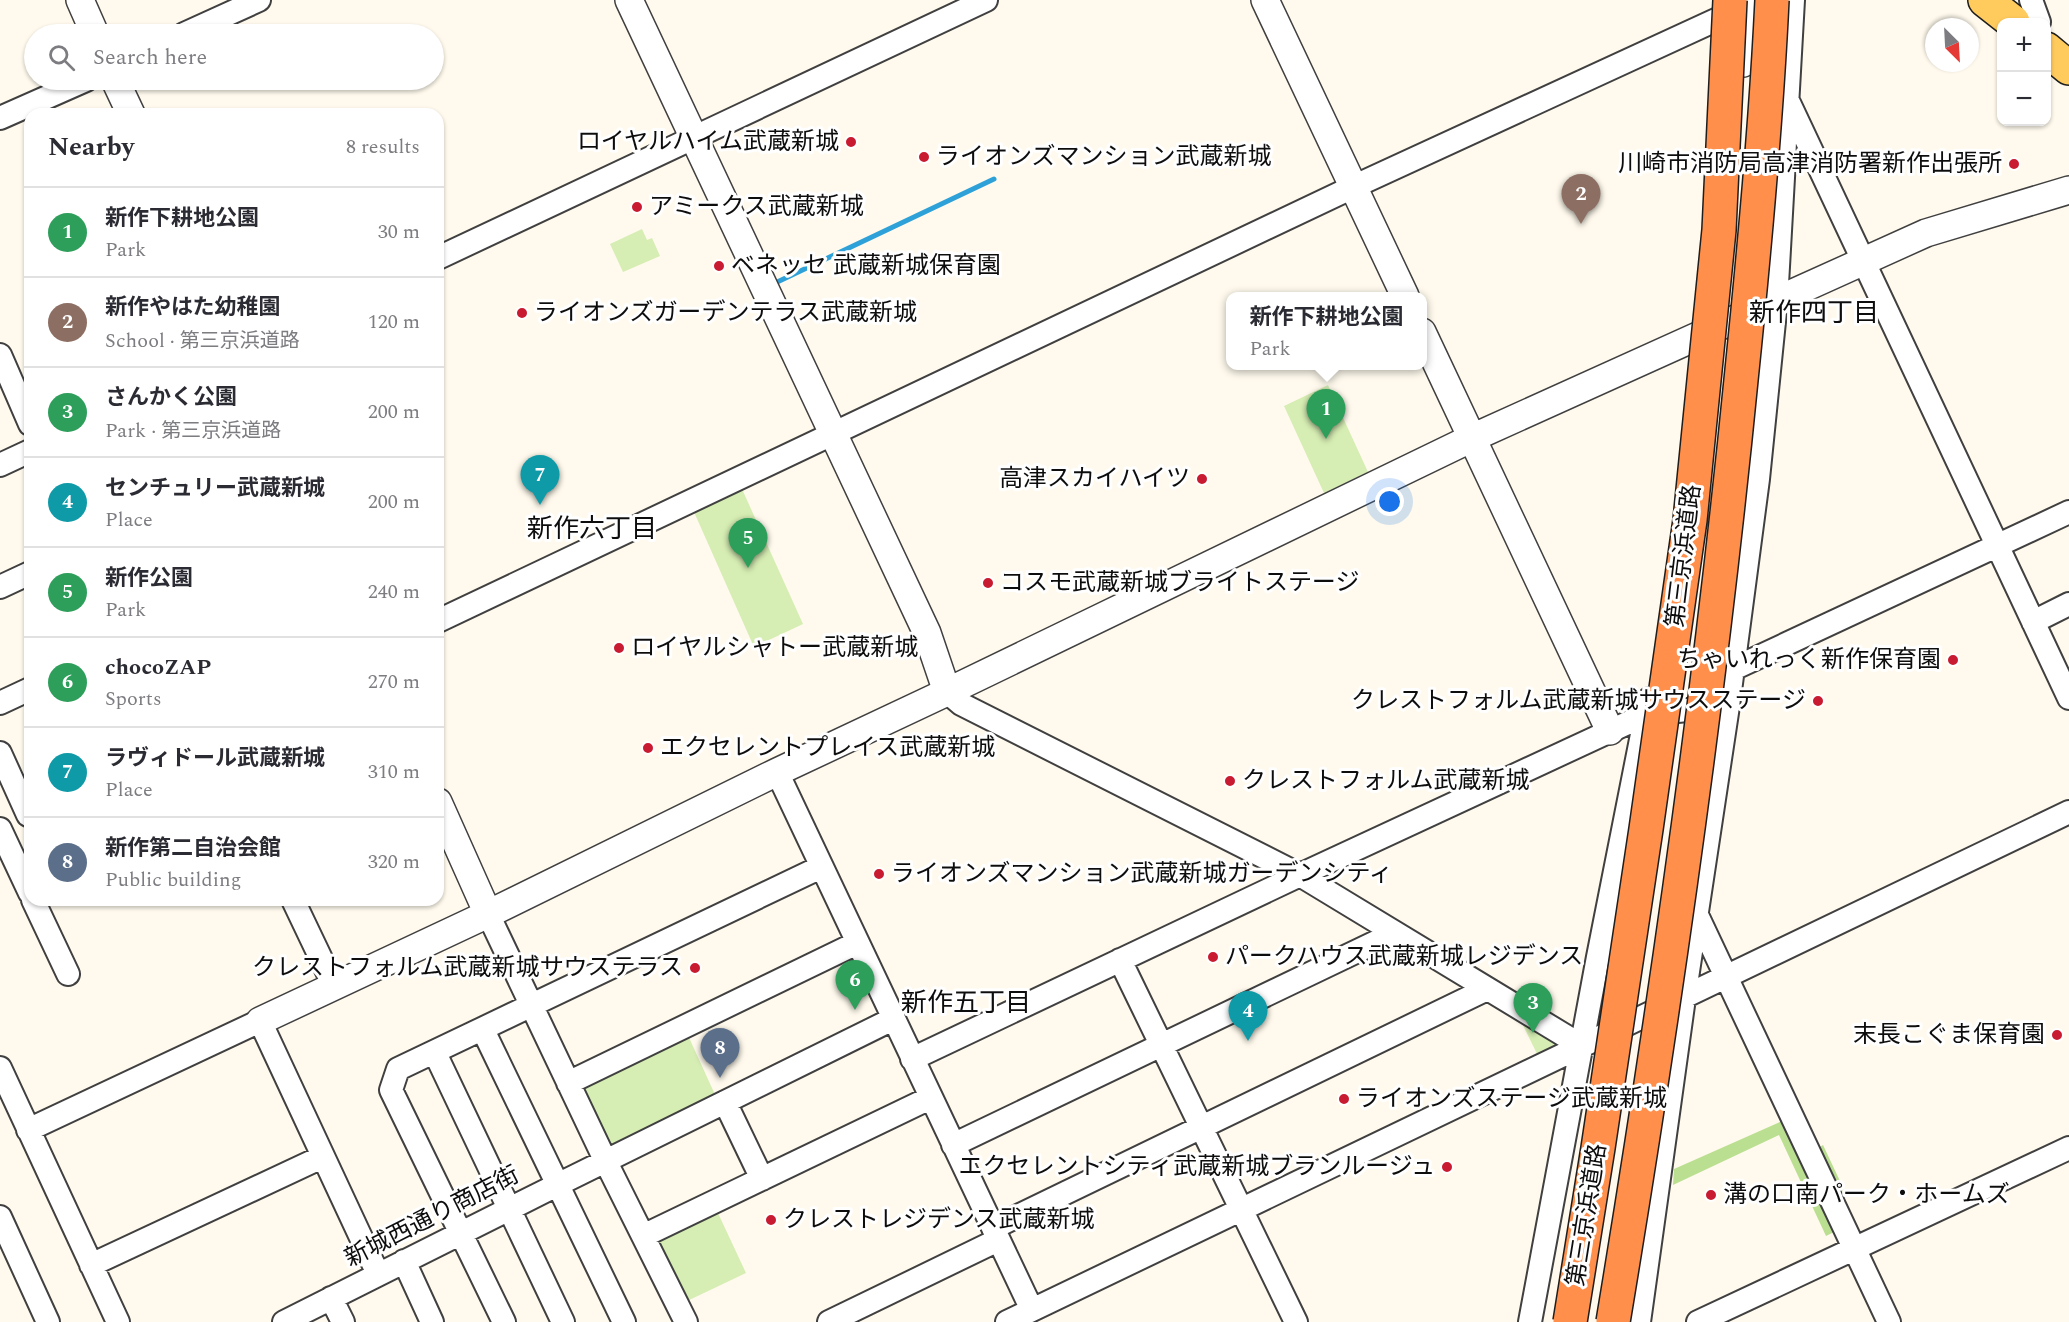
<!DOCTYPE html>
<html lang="en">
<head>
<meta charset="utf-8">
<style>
  body { margin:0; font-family:Spectral,"Noto Sans JP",serif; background:#f2f2f3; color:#2b2b33 }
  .controls { position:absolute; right:18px; top:18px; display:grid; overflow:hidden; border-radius:12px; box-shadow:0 2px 4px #0004 }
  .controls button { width:54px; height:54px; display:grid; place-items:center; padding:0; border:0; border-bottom:2px solid #e1e1e2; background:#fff; color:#2b2b33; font:30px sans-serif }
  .compass { position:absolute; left:1925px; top:18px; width:54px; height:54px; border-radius:50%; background:#fff; box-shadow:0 2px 4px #0004; rotate:156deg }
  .you { position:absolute; left:1390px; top:502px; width:21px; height:21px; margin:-15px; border:4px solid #fff; border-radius:50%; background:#1a73e8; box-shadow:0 0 0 9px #1a73e833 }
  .badge { display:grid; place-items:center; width:39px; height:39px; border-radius:50%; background:#c81a30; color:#fff; font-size:20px; font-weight:700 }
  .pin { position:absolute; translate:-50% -50px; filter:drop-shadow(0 2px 3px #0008) }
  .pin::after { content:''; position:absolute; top:32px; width:21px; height:18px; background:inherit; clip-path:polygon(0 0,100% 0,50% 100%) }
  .popup { position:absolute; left:1226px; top:292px; width:201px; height:78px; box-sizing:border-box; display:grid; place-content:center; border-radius:12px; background:#fff; filter:drop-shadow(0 2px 4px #0005); font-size:20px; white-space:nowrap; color:#7c7c81 }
  .popup b { font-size:22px; color:#2b2b33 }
  .popup::after { content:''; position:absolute; left:50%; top:100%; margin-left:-12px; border:12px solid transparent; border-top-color:#fff }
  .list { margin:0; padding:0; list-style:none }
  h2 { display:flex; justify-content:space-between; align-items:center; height:78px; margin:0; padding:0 24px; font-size:26px }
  h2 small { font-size:20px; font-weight:400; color:#7c7c81 }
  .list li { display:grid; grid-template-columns:39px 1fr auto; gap:18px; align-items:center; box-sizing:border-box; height:90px; padding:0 24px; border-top:2px solid #e1e1e2 }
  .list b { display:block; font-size:22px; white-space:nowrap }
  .list p { margin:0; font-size:20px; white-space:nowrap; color:#7c7c81 }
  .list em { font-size:20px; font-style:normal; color:#7c7c81 }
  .icon { flex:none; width:33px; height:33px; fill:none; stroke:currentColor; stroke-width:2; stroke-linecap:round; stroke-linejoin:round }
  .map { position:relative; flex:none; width:2069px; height:1322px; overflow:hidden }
  .search { position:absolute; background:#fff; box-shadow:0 2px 4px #0004; left:24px; top:24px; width:420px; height:66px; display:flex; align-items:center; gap:15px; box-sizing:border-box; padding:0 21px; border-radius:33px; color:#7c7c81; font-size:22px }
  .panel { position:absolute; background:#fff; box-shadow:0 2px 4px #0004; left:24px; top:108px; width:420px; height:798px; border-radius:18px }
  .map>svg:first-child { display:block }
  .green { fill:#d6edb3 }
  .forest { fill:#badf91 }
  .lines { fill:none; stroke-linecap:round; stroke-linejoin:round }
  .stream { stroke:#2ea2d8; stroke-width:5 }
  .minor-casing { stroke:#404040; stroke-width:26 }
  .tertiary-casing { stroke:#404040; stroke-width:30 }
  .primary-casing { stroke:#1e1e1e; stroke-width:36 }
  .minor { stroke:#fff; stroke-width:22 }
  .tertiary { stroke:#fff; stroke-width:27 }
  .primary { stroke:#ffcb5d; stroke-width:33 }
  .motorway-bridge-casing { stroke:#1e1e1e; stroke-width:36; stroke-linecap:butt }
  .motorway-bridge { stroke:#ff8f4b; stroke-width:33 }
  .poi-dot { fill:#c81a30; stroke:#fff; stroke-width:2 }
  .labels { text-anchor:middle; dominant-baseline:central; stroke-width:6; stroke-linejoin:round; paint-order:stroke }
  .poi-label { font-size:24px; fill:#0d0d0d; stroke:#fff; text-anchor:start }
  .street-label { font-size:24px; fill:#0d0d0d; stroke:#fff }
  .neighbourhood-label { font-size:26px; fill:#0d0d0d; stroke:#fff }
</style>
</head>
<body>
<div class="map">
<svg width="2069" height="1322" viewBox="0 0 2069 1322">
  <rect width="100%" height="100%" fill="#fffaed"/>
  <path class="green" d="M 642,229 L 647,240 L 652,238 L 660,256 L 623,272 L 610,244 Z
    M 1328,385 L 1368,472 L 1324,493 L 1284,406 Z
    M 742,489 L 803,624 L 754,647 L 694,512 Z
    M 1521,1021 L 1559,1044 L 1560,1048 L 1539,1058 Z
    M 686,1031 L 717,1099 L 614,1149 L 609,1146 L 580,1084 Z
    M 717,1211 L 746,1273 L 685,1302 L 657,1244 L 659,1238 Z"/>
  <path class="forest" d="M 1782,1121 L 1834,1232 L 1826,1236 L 1779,1135 L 1673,1185 L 1674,1169 Z
    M 1823,1145 L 1847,1196 L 1842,1199 L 1817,1149 Z"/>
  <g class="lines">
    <path class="stream" d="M 773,284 L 994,179"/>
    <g class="minor-casing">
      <path id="minor" d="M 2031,0 L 2039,22
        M 184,34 L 259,0
        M 1789,103 L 2069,698
        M 0,118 L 86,80
        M 438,258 L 986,0
        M 0,355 L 30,424
        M 0,465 L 30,451
        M 0,587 L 30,573
        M 438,621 L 1353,187 L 1718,19
        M 2033,622 L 2069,604
        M 1733,669 L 2069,512
        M 947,692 L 961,704 L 1300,875 L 1582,1046
        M 0,703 L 30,689
        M 0,753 L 28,815
        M 777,772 L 1032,1310
        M 0,829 L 30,893
        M 33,900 L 68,974
        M 293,900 L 334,986
        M 1696,913 L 1889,1322
        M 488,914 L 606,1162 L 686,1322
        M 1120,960 L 1296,1322
        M 483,1030 L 624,1322
        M 435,1053 L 563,1322
        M 912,1059 L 1300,875 L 1647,714 L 1718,707
        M 0,1068 L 118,1322
        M 568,1083 L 857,943
        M 725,1102 L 762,1179
        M 28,1130 L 260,1021 L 378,1274
        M 953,1145 L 1395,933
        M 0,1217 L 48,1322
        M 993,1228 L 1487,989
        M 643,1236 L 930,1098
        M 404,1261 L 432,1322
        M 91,1265 L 322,1157
        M 331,1298 L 343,1322
        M 284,1322 L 557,1185 L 893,1019
        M 504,1322 L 391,1090 L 398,1069 L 821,867
        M 829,1322 L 998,1240
        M 1007,1322 L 2069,812
        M 1530,1322 L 1598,957 L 1649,699
        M 1639,1322 L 1684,998 L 1728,706 L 1758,479 L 1776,302 L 1793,0
        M 1698,1322 L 2069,1148"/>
    </g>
    <g class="tertiary-casing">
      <path id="tertiary" d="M 80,0 L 95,34
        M 629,0 L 927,633 L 947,692
        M 1265,0 L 1405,296
        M 1743,63 L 1747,0
        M 115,80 L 131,114
        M 1422,332 L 1610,731
        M 438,802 L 488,914
        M 260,1021 L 488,914 L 777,772 L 947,692 L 1472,438 L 1926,233 L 2069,190"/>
    </g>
    <g class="primary-casing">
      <path id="primary" d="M 1985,0 L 2013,22
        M 2046,49 L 2069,68"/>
    </g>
    <use href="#minor" class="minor"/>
    <use href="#tertiary" class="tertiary"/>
    <use href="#primary" class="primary"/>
    <g class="motorway-bridge-casing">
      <path id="motorway-bridge" d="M 1570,1322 L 1598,1148 L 1646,829 L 1690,520 L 1719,230 L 1730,0
        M 1613,1322 C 1665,1009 1710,695 1741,380 C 1754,254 1766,127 1772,0"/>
    </g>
    <use href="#motorway-bridge" class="motorway-bridge"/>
  </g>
  <g class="poi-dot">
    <circle cx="851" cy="142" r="6"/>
    <circle cx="924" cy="157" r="6"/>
    <circle cx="2014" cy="164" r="6"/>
    <circle cx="637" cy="207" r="6"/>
    <circle cx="719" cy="266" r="6"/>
    <circle cx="522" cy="313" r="6"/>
    <circle cx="1202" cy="479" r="6"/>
    <circle cx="988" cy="583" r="6"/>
    <circle cx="619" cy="648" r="6"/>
    <circle cx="1953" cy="660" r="6"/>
    <circle cx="1818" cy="701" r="6"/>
    <circle cx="648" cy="748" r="6"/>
    <circle cx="1230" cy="781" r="6"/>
    <circle cx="879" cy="874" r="6"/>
    <circle cx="1213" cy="957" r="6"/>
    <circle cx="695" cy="968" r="6"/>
    <circle cx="2057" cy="1035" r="6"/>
    <circle cx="1344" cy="1099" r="6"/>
    <circle cx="1447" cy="1167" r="6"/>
    <circle cx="1711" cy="1195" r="6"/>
    <circle cx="771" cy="1220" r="6"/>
  </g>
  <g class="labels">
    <g class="poi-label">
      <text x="839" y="142" text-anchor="end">ロイヤルハイム武蔵新城</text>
      <text x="936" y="157">ライオンズマンション武蔵新城</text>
      <text x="2002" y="164" text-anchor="end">川崎市消防局高津消防署新作出張所</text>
      <text x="649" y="207">アミークス武蔵新城</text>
      <text x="731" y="266">ベネッセ 武蔵新城保育園</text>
      <text x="534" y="313">ライオンズガーデンテラス武蔵新城</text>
      <text x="1190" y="479" text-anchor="end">高津スカイハイツ</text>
      <text x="1000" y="583">コスモ武蔵新城ブライトステージ</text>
      <text x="631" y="648">ロイヤルシャトー武蔵新城</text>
      <text x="1941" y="660" text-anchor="end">ちゃいれっく新作保育園</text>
      <text x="1806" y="701" text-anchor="end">クレストフォルム武蔵新城サウスステージ</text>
      <text x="660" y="748">エクセレントプレイス武蔵新城</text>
      <text x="1242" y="781">クレストフォルム武蔵新城</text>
      <text x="891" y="874">ライオンズマンション武蔵新城ガーデンシティ</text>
      <text x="1225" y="957">パークハウス武蔵新城レジデンス</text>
      <text x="683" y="968" text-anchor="end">クレストフォルム武蔵新城サウステラス</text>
      <text x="2045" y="1035" text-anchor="end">末長こぐま保育園</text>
      <text x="1356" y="1099">ライオンズステージ武蔵新城</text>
      <text x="1435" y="1167" text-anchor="end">エクセレントシティ武蔵新城ブランルージュ</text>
      <text x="1723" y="1195">溝の口南パーク・ホームズ</text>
      <text x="783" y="1220">クレストレジデンス武蔵新城</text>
    </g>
    <g class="street-label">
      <text transform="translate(1684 556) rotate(-83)">第三京浜道路</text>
      <text transform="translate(1587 1215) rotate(-81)">第三京浜道路</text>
      <text transform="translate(432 1217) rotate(-27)">新城西通り商店街</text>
    </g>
    <g class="neighbourhood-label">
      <text x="1814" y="313">新作四丁目</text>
      <text x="592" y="529">新作六丁目</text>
      <text x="966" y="1003">新作五丁目</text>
    </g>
  </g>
</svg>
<div class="controls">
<button>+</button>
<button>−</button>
</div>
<svg class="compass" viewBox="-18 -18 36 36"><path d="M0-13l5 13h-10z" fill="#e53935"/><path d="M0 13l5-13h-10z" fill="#7c7c81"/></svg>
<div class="you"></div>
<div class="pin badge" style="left:1326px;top:439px;background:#2e9e5b">1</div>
<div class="popup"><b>新作下耕地公園</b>Park</div>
<div class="pin badge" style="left:1581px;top:224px;background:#8d6e63">2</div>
<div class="pin badge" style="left:1533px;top:1033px;background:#2e9e5b">3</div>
<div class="pin badge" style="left:1248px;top:1041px;background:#0f9aa8">4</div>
<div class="pin badge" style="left:748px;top:568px;background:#2e9e5b">5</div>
<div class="pin badge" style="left:855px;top:1010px;background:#2e9e5b">6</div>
<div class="pin badge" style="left:540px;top:505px;background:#0f9aa8">7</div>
<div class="pin badge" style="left:720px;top:1078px;background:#5c6f8a">8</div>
<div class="search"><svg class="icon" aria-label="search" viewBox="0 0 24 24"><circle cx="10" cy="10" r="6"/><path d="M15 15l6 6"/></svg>Search here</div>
<section class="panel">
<h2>Nearby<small>8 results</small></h2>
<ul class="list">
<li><span class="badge" style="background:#2e9e5b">1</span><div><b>新作下耕地公園</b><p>Park</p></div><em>30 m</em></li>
<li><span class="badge" style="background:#8d6e63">2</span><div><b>新作やはた幼稚園</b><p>School · 第三京浜道路</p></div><em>120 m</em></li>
<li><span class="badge" style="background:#2e9e5b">3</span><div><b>さんかく公園</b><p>Park · 第三京浜道路</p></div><em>200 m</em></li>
<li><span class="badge" style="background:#0f9aa8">4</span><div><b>センチュリー武蔵新城</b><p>Place</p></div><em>200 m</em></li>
<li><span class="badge" style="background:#2e9e5b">5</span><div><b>新作公園</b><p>Park</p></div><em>240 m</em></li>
<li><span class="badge" style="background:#2e9e5b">6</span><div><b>chocoZAP</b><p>Sports</p></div><em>270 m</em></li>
<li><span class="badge" style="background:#0f9aa8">7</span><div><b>ラヴィドール武蔵新城</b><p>Place</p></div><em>310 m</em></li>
<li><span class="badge" style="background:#5c6f8a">8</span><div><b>新作第二自治会館</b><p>Public building</p></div><em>320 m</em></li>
</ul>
</section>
</div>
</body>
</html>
